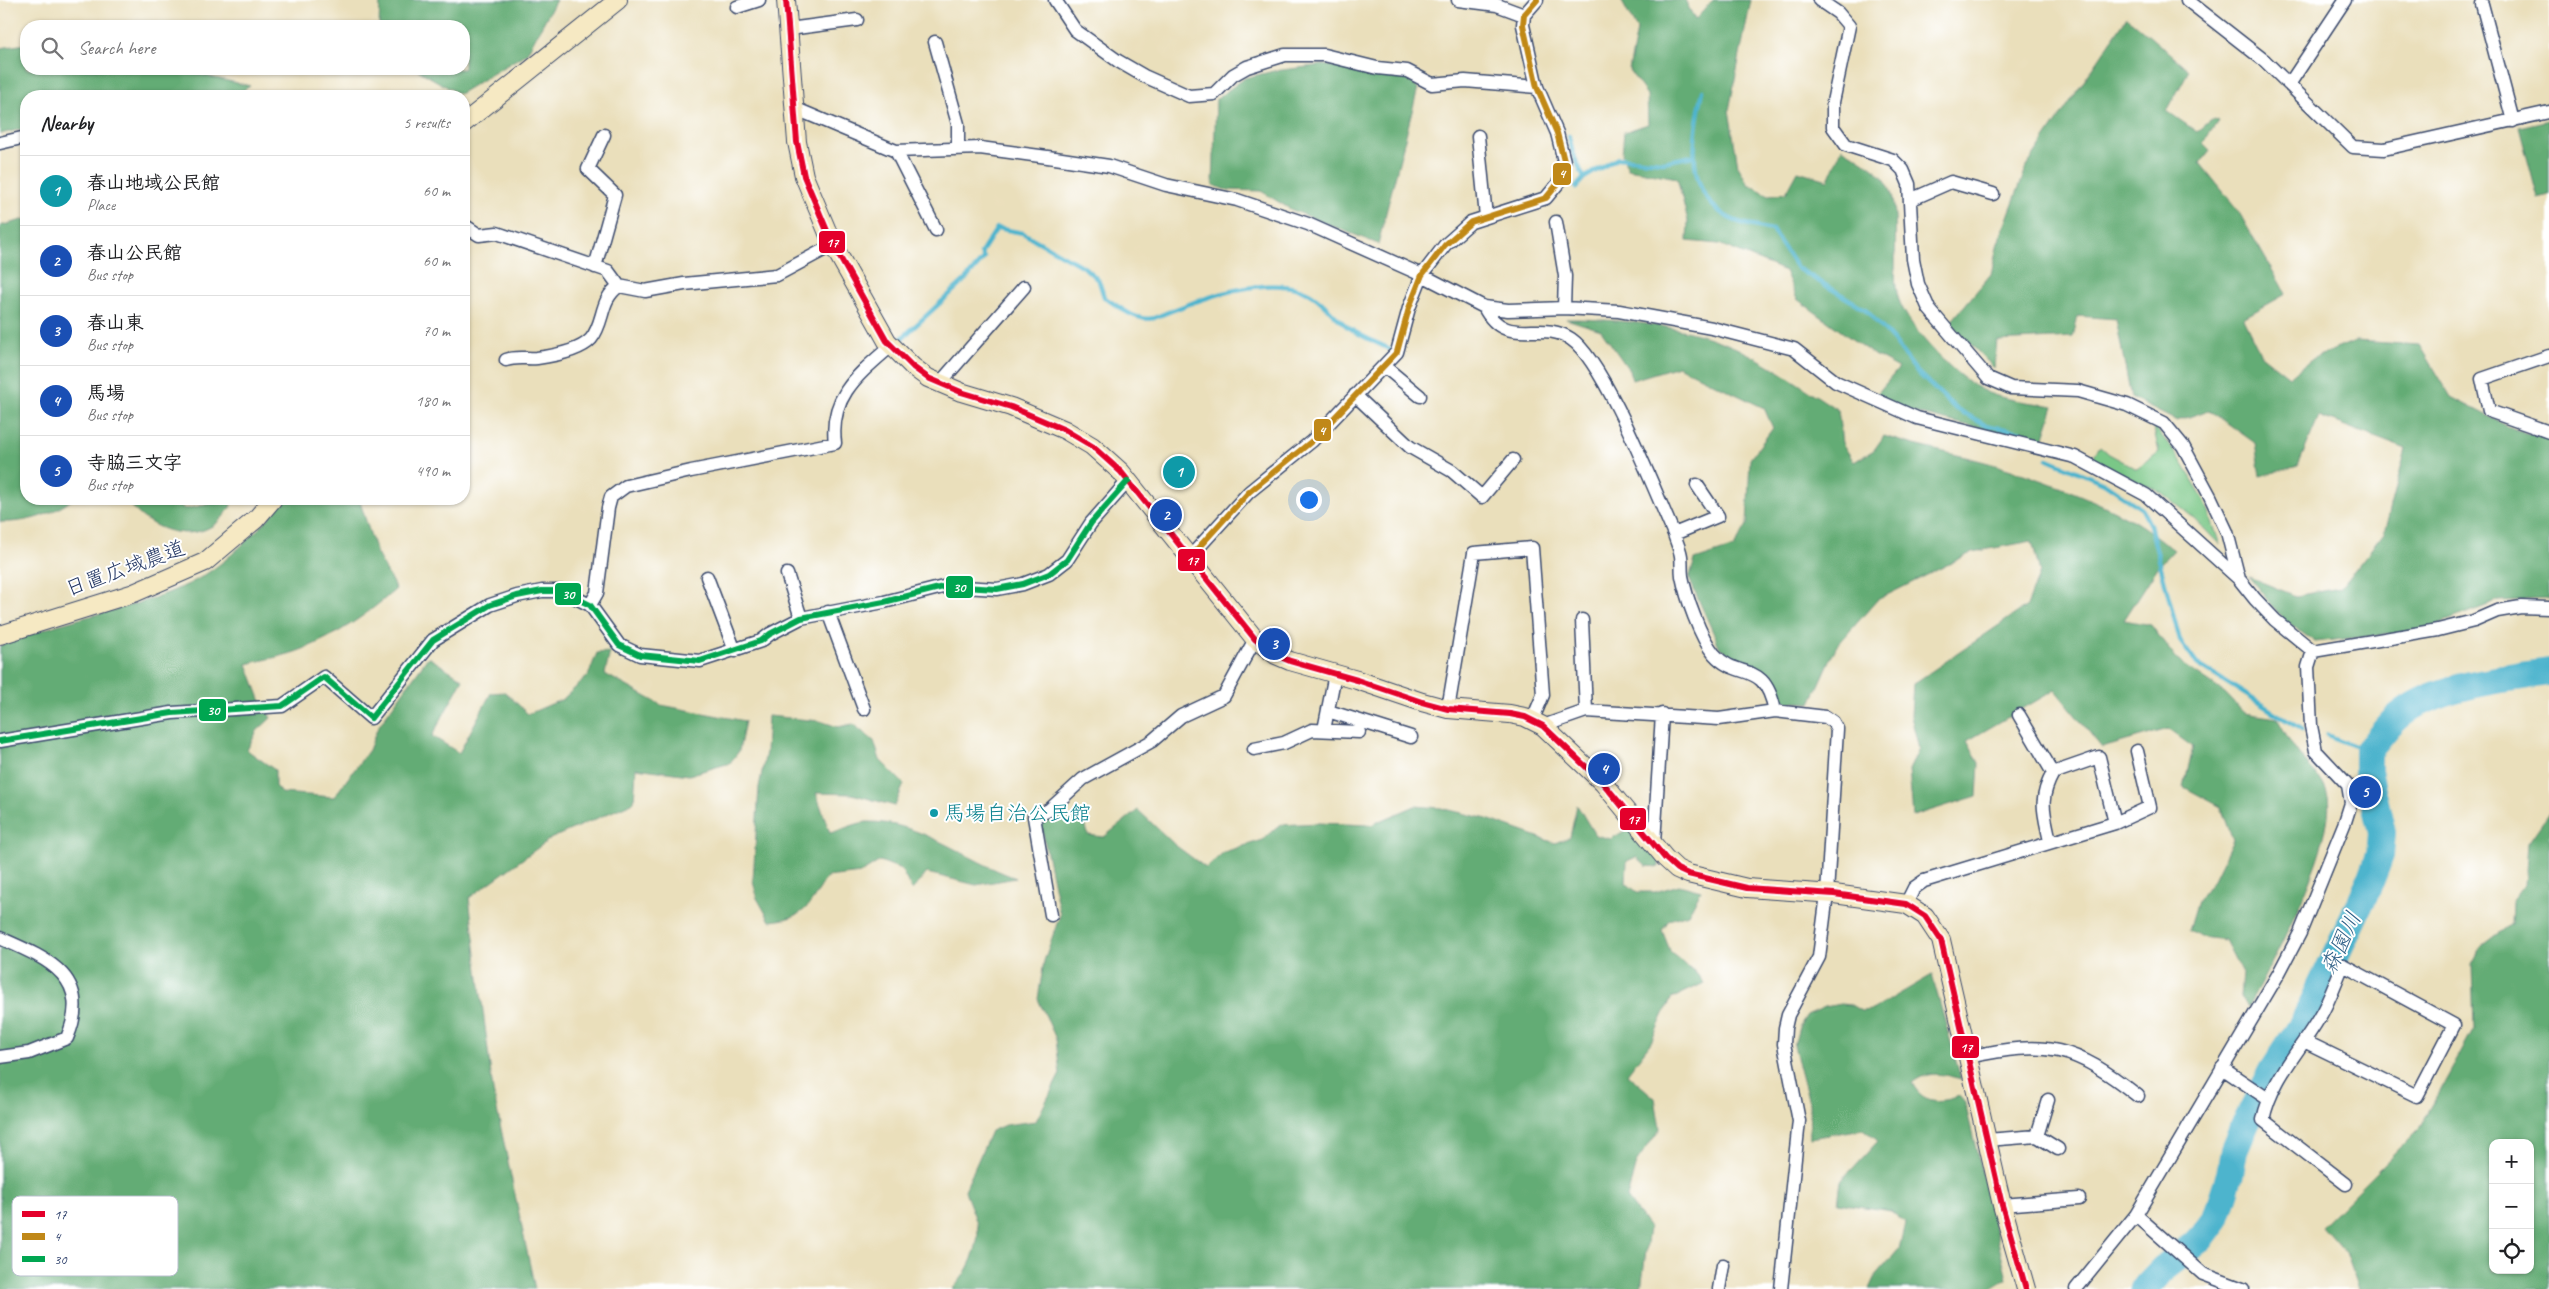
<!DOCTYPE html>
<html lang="en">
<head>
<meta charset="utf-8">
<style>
  body { margin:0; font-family:Caveat,"Klee One",sans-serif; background:#f2f2f2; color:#202124 }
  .controls { position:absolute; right:15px; bottom:15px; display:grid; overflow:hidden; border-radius:10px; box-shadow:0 1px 4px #0004 }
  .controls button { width:45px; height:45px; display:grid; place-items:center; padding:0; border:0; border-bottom:1px solid #e0e0e0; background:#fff; color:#202124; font:25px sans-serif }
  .you { position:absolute; left:1308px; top:499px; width:18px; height:18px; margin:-12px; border:4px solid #fff; border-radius:50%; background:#1a73e8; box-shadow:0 0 0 8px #1a73e833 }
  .badge { display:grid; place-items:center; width:32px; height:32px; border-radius:50%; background:#db2777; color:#fff; font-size:16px; font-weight:700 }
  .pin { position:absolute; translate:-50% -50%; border:2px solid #fff; box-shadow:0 1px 5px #0006 }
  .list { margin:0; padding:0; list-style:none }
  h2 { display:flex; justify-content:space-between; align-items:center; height:65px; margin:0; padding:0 20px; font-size:21px }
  h2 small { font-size:16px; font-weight:400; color:#757577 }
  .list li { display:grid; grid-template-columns:32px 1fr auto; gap:15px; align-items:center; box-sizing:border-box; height:70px; padding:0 20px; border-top:1px solid #e0e0e0 }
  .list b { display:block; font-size:19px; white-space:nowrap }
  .list p { margin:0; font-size:16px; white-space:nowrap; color:#757577 }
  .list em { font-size:16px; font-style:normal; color:#757577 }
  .icon { flex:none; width:28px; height:28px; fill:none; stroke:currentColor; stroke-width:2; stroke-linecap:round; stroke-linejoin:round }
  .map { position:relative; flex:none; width:2549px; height:1289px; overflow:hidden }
  .search { position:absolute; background:#fff; box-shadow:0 1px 4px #0004; left:20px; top:20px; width:450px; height:55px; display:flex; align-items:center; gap:12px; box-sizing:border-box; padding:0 18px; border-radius:20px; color:#757577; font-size:19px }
  .panel { position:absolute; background:#fff; box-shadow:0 1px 4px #0004; left:20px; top:90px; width:450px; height:415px; border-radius:20px }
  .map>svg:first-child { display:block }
  .green { fill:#7ac787; stroke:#4a7b72 }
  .forest { fill:#63ac74; stroke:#3f6e69; fill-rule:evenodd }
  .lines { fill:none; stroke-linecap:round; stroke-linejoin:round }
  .stream { stroke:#4eb4cd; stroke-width:4.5 }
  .river { stroke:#4eb4cd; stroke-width:28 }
  .street-casing { stroke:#3a496c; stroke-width:15 }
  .secondary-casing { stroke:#3a496c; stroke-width:20 }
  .street { stroke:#fff; stroke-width:12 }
  .secondary { stroke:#f6e9c3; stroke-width:18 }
  .bus-1-casing { stroke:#fff; stroke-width:10 }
  .bus-2-casing { stroke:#fff; stroke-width:10 }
  .bus-3-casing { stroke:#fff; stroke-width:10 }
  .bus-1 { stroke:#e4002b; stroke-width:6 }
  .bus-2 { stroke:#c08818; stroke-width:6 }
  .bus-3 { stroke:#00a651; stroke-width:6 }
  .culture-dot { fill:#0f9aa8; stroke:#fff; stroke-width:2 }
  .labels { text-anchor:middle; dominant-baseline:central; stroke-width:4; stroke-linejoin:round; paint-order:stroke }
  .street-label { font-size:21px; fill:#1b2f5e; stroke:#fff }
  .culture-label { font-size:21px; fill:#0d838f; stroke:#fff; text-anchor:start }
  .water-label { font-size:22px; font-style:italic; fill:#2d5e85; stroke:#fff }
  .key { fill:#fff; stroke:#bbc1cf; stroke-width:1 }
  .key-label { font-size:14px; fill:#1b2f5e }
  .line-badge { stroke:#fff; stroke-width:2 }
  .badge-label { font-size:14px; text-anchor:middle; font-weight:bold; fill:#fff }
</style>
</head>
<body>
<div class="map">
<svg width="2549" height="1289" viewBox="0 0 2549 1289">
  <rect width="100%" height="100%" fill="#fff"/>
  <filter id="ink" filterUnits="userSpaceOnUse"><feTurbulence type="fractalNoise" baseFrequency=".02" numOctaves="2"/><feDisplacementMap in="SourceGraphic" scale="10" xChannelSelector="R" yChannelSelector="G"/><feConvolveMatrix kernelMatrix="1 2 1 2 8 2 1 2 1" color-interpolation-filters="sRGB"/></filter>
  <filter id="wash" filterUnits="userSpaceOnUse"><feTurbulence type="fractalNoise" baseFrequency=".0096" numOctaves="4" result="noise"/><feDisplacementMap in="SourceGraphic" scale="20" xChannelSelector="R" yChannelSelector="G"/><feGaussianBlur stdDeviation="1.12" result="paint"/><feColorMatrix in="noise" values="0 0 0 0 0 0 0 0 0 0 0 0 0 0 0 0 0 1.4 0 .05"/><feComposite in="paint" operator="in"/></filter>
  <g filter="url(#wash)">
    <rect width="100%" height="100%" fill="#eadfbb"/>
    <path class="green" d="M 2153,425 L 2178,456 L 2205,501 L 2220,545 L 2195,519 L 2161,492 L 2091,460 L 2100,446 L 2109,454 L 2137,469 L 2159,452 Z"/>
    <path class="forest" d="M 380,0 L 556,0 L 527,53 L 459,94 L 416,69 L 464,69 L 464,26 L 379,26 Z
      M 1621,0 L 1685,0 L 1695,20 L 1713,0 L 1751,0 L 1729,110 L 1738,166 L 1748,184 L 1769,195 L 1786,193 L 1798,171 L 1828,180 L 1842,148 C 1857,157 1874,166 1885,180 C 1903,203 1891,263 1897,293 C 1902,322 1953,375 1980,389 C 2002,401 2030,402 2054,406 L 2042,443 L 1870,402 L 1899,368 L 1871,353 L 1797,299 L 1785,271 L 1719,244 L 1687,241 L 1688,221 L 1677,178 L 1628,169 L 1622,155 L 1624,132 L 1648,124 L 1647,95 L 1629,70 L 1637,30 Z
      M 2127,17 L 2189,70 L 2167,111 L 2197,132 L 2213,119 L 2218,121 L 2203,143 L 2210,150 L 2200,163 L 2237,209 L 2286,294 L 2243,318 L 2261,355 L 2289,377 L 2314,358 L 2355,341 L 2420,345 L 2451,397 L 2517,431 L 2549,437 L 2549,599 L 2499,601 L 2420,631 L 2315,642 L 2283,619 L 2249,577 L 2296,596 L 2340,588 L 2384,533 L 2406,449 L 2319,416 L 2298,466 L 2260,476 L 2255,443 L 2209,410 L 2177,421 L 2131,398 L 2116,319 L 2078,316 L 2073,337 L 1997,341 L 1994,368 L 1950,323 L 1991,274 L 1998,243 L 2027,166 Z
      M 26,44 L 26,69 L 176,69 L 250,86 L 234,96 L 26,96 L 26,128 L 0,134 L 0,48 Z
      M 1323,65 L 1407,77 L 1418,88 L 1378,244 L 1290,209 L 1261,191 L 1226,190 L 1213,185 L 1216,99 L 1245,78 L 1274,71 Z
      M 2549,120 L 2549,196 L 2538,199 L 2519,127 Z
      M 26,219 L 26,499 L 73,499 C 52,515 27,523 0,522 L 0,226 Z
      M 1566,319 C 1612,319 1673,324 1716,340 C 1760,355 1799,385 1838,410 L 1842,443 L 1854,462 L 1874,450 L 1884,436 C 1925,450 1967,455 2008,469 C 2050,482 2096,500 2134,521 C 2148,529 2161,541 2174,550 L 2158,567 L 2124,620 L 2151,625 L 2177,660 L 2225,693 L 2244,713 L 2277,718 C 2283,729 2289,740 2296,750 C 2307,766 2324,778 2328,797 C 2336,843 2272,964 2248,1007 L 2240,997 L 2242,973 L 2225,940 L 2201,937 L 2189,931 L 2198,901 L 2215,877 L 2233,840 L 2221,807 L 2184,787 L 2193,747 L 2168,729 L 2102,748 L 2055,690 L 1967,741 L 1979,763 L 1977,796 L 1913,816 L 1909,770 L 1919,749 L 1911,716 L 1913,684 L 2027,606 L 2040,572 L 2032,541 L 1973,552 L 1877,600 L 1836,647 L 1811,703 L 1784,702 L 1772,674 L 1745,663 L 1720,648 L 1689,578 L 1695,560 L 1734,547 L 1747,525 L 1750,459 L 1773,428 L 1764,408 L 1678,366 L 1632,380 L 1629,370 L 1601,330 Z
      M 126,499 L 171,499 L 185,509 L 234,499 C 214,550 151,538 126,499 Z
      M 286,499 L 359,499 L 376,552 L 396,589 C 368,614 338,635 303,649 C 286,656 266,659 247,664 L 260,699 L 271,718 L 257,731 L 247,750 L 275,770 L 275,786 L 281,793 L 334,797 L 369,750 L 378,727 L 428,657 L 463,679 L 432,736 L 459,753 L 491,693 L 505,692 L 528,714 L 563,699 L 588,676 L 597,653 L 610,652 L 605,674 L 661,705 L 745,721 L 739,751 L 730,763 L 689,775 L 636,768 L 634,802 L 550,839 L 469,898 L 493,1091 L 535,1289 L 0,1289 L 0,646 C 19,639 38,631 57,625 C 99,613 142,605 182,587 C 221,571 258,530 286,499 Z
      M 768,716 L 820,721 L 838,727 L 853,724 L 874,741 L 880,760 L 904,784 L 895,806 L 852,794 L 816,793 L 830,833 C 842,830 855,823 867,822 C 921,821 967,861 1016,878 L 976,885 L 927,873 L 912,890 L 901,869 L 880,861 L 861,873 L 827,877 C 809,905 807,918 770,921 L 757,898 L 753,880 L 759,787 L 766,752 Z
      M 1577,805 L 1595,835 L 1611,839 L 1629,828 L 1659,861 L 1659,867 L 1646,866 L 1636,857 L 1627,861 L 1626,883 L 1637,892 L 1655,892 L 1679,885 L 1701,891 L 1688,914 L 1669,920 L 1662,930 L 1671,953 L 1695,972 L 1704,983 L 1671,999 L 1651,1042 L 1627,1074 L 1655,1098 L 1660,1129 L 1636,1163 L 1627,1198 L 1649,1228 L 1641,1289 L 952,1289 C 966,1277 982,1244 977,1224 C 974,1213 968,1202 965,1190 L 991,1131 L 1005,1125 L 1036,1121 L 1060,1074 L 1056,1039 L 1038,999 L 1044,961 L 1060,915 L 1040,819 L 1059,814 L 1085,822 L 1088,835 L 1104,837 L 1138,810 L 1175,845 L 1206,868 L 1224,852 L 1263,840 L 1280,825 L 1318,823 L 1371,825 L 1415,806 L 1441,808 L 1487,819 L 1555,843 L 1570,837 Z
      M 2549,813 L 2549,1289 L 2359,1289 L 2347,1255 L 2322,1226 L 2419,1129 L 2474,1029 L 2472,964 L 2481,947 L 2511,924 L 2512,902 L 2525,885 L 2528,843 ZM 2493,1143 L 2530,1143 L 2530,1270 L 2493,1270 Z
      M 1932,975 L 1961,1079 C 1942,1074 1928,1070 1912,1083 C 1923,1104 1939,1103 1959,1096 L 1965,1103 L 2007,1279 L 1990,1289 L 1869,1289 L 1874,1278 L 1899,1249 L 1905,1223 L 1891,1211 L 1838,1203 L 1841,1181 L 1878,1141 L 1863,1129 L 1810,1138 L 1809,1103 L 1794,1046 L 1799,1027 L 1807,1015 L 1825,1007 L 1840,1004 L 1851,1005 L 1861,1011 L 1872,1010 Z"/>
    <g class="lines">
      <path class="stream" d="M 1703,91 C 1693,135 1682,194 1731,219 C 1743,225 1759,227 1772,230 L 1797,268 L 1865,309 L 1894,341 L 1916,371 L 1955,408 L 1985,425 L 2021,432 L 2023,438
        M 1569,136 L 1573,154 L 1584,178
        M 1576,187 L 1584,178 L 1618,158 L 1663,162 L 1693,156
        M 901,339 L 965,280 L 984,258 L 981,253 L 997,228 L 1023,233 L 1085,268 L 1099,281 L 1104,297 C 1119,307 1136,322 1154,318 C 1194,301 1276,268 1315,297 C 1327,306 1337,319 1349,328 C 1362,337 1377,343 1390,349
        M 2048,459 L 2104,483 L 2142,509 L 2150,525 L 2180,641 L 2197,664 L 2302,730
        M 2327,735 L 2368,751"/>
      <path class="river" d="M 2144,1289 L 2164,1268 L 2199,1241 L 2216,1218 L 2230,1174 L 2234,1150 L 2246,1122 L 2276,1065 L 2305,1020 L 2371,880 L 2380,855 L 2382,833 L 2368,772 L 2368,751 C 2378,740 2387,726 2399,716 C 2435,685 2503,679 2549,672"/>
    </g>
  </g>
  <g filter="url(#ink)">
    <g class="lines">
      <g class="street-casing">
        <path id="street" d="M 1055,0 L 1075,30 L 1118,61 L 1144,76 L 1189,96 L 1214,94 L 1233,75 L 1247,67 L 1285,55 L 1324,55 L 1377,68 L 1407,71 L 1432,84 L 1465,81 L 1537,87
          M 1458,0 L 1497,5 L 1524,15
          M 1819,0 L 1838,13 L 1849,26 L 1833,102 L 1833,127 L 1846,145 L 1893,160 L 1903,170 L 1909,184 L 1913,259 L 1918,284 L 1929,309 L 1988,378 L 2011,388 L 2078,391 L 2127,405 L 2164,423 L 2183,446 L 2210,496 L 2227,532 L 2239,579
          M 2187,0 L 2265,61 L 2353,147 L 2384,149 L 2549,112
          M 2482,4 L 2513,121
          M 737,7 L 759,0
          M 789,29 L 857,20
          M 935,42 L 958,124 L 958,149
          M 2290,83 L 2345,0
          M 794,108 L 896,151 L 980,148 L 1055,158 L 1109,166 L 1166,185 L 1237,200 L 1308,224 L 1422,275 L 1484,307 L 1508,310 L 1564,308 L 1619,311 L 1712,328 L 1794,349 L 1836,382 L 1917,418 L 2075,457 L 2146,495 L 2239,579 L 2255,599 L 2275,620 L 2313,651 L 2438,630 L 2474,621 L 2497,611 L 2521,607 L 2549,608
          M 1478,136 L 1486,217
          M 0,143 L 26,137
          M 896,151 L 936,230
          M 1910,200 L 1951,182 L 1993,194
          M 1556,222 L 1565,276 L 1564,308
          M 464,225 L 479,235 L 497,233 L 608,271 L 619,286 L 645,291 L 684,284 L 777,275 L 833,245
          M 595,267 L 615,195 L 588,169 L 604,135
          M 1484,307 C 1506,350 1540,318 1571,339 C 1605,362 1655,492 1674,534 C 1676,541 1680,549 1681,556 C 1682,563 1681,569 1682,576 C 1686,597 1700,637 1714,654 C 1739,682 1764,658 1775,711
          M 2549,356 L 2482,379 L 2489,411 L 2549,432
          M 506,360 C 517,356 526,359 537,358 C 552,356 580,351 591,339 C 605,322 599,300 619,286
          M 1384,366 L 1420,396
          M 939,384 L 1024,287
          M 1355,395 L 1410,447 L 1452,471 L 1482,497 L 1513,460
          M 1674,534 L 1718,516 L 1697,485
          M 1189,558 L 1249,492 L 1312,441 L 1397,352 L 1409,308 L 1422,275 L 1445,245 L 1471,222 L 1546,198 L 1561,180 L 1564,161 L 1557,133 L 1537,87 L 1523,25 L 1524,15 L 1537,0
          M 787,574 L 801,618
          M 707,577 L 735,651
          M 590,605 L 597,593 L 608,508 L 611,497 L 626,486 L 691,471 L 835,443 C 829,396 859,374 891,346
          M 828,612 L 864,709
          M 1582,620 L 1586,711
          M 1448,709 L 1474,553 L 1532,548 L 1543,695 L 1532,721
          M 1328,711 L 1411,737
          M 2019,715 L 2053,773 C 2038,800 2044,812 2050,841
          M 1543,726 L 1586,711 L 1719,719 L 1775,711 L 1826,717 L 1833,722 L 1837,729 L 1827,894 L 1819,957 L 1788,1015 L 1785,1028 L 1784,1044 L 1799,1121 L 1781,1289
          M 1324,730 L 1335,674
          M 0,741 L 172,713 L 282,706 L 324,677 L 371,718 L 433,640 L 490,605 L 517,596 L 542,591 L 562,591 L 590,605 L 619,645 L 640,655 L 700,661 L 761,641 L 770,634 L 801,618 L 884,602 L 947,586 L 997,589 L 1023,584 L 1049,574 L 1067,560 L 1091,523 L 1128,481
          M 1254,749 L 1284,743 L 1312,730 L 1359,732
          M 2053,773 L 2099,757 L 2115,823
          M 1654,843 L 1662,714
          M 1906,904 L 1914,888 L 1924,881 L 2115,823 L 2150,807 L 2137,751
          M 1051,915 L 1034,817 L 1049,810 L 1083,779 L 1152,741 L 1181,716 L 1224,696 L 1255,639
          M 0,938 C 48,959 93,977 67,1038 L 29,1053 L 0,1057
          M 2304,1041 L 2417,1096 L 2454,1025 L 2343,965 C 2335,983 2329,1002 2319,1018 C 2299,1052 2271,1080 2263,1120 L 2346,1184
          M 1968,1057 C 2048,1040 2073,1045 2138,1096
          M 2222,1068 L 2268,1099
          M 2037,1136 L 2058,1149
          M 1987,1140 L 2037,1136 L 2048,1100
          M 2002,1205 L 2079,1199
          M 2136,1215 L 2203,1274 L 2243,1289
          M 1719,1289 L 1723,1265
          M 2076,1289 L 2136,1215 L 2279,973 L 2300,933 L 2345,822 L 2351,803 L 2348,785 L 2316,751 L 2311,726 L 2308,667 L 2313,651"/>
      </g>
      <g class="secondary-casing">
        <path id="secondary" d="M 786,0 L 797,142 L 804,176 L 833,245 L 887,341 L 913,367 L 928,378 L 961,392 L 1011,407 L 1065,430 L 1092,446 L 1121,472 L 1255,639 L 1276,655 L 1290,661 L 1357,680 L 1422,702 L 1448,709 L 1510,714 L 1525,717 L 1543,726 L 1603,783 L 1665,858 L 1677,869 L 1688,874 L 1747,888 L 1834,894 L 1906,904 L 1925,916 L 1941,940 L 2002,1205 L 2026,1289
          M 464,123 L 618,0
          M 0,635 L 134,593 L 205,562 L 256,519 L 273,499"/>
      </g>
      <use href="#street" class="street"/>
      <use href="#secondary" class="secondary"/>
      <g class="bus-1-casing">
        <path id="bus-1" d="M 786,0 L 797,142 L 804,176 L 833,245 L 887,341 L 913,367 L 928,378 L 961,392 L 1011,407 L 1065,430 L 1092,446 L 1121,472 L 1255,639 L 1276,655 L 1290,661 L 1357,680 L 1422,702 L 1448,709 L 1510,714 L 1525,717 L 1543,726 L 1603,783 L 1665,858 L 1677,869 L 1688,874 L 1747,888 L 1834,894 L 1906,904 L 1925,916 L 1941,940 L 2002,1205 L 2026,1289"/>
      </g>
      <g class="bus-2-casing">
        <path id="bus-2" d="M 1189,558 L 1249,492 L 1312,441 L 1397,352 L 1409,308 L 1422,275 L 1445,245 L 1471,222 L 1546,198 L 1561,180 L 1564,161 L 1557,133 L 1537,87 L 1523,25 L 1524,15 L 1537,0"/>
      </g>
      <g class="bus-3-casing">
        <path id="bus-3" d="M 0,741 L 172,713 L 282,706 L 324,677 L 371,718 L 433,640 L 490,605 L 517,596 L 542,591 L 562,591 L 590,605 L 619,645 L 640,655 L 700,661 L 761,641 L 770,634 L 801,618 L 884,602 L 947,586 L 997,589 L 1023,584 L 1049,574 L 1067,560 L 1091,523 L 1128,481"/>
      </g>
      <use href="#bus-1" class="bus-1"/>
      <use href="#bus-2" class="bus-2"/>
      <use href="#bus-3" class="bus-3"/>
    </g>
  </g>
  <circle class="culture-dot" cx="934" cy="813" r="5"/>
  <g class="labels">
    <g class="street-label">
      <text transform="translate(125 568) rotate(-20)">日置広域農道</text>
    </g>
    <g class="culture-label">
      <text x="944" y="813">馬場自治公民館</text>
    </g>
    <g class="water-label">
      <text transform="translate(2341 943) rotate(-65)">森園川</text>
    </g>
  </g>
  <rect x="12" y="1196" width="166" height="80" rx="8" class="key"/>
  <rect x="22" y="1211" width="23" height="6" fill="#e4002b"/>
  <rect x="22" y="1233" width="23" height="7" fill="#c08818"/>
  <rect x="22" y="1256" width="23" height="6" fill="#00a651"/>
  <g class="key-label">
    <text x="54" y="1219">17</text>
    <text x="54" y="1241">4</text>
    <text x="54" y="1264">30</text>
  </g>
  <g class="line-badge">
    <rect x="1552" y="162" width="20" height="24" rx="5" fill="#c08818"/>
    <rect x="818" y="230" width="28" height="24" rx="5" fill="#e4002b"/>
    <rect x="1313" y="418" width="19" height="24" rx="5" fill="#c08818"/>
    <rect x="1177" y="548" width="29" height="24" rx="5" fill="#e4002b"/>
    <rect x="945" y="575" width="29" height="24" rx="5" fill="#00a651"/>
    <rect x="554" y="582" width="28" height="24" rx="5" fill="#00a651"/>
    <rect x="198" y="698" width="29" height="24" rx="5" fill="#00a651"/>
    <rect x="1619" y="807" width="28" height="24" rx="5" fill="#e4002b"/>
    <rect x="1951" y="1035" width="29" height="24" rx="5" fill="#e4002b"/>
  </g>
  <g class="badge-label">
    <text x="1562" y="178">4</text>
    <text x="832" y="247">17</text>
    <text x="1322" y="435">4</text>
    <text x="1192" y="565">17</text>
    <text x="959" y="592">30</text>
    <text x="568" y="599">30</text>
    <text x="213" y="715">30</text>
    <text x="1633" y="824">17</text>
    <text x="1966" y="1052">17</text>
  </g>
</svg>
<div class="controls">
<button>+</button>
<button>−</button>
<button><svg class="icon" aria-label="locate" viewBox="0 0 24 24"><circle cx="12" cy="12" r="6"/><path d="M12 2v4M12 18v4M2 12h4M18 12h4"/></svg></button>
</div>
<div class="you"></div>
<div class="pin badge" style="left:1179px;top:472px;background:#0f9aa8">1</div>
<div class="pin badge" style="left:1166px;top:515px;background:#1a4fb4">2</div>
<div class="pin badge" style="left:1274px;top:644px;background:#1a4fb4">3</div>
<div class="pin badge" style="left:1604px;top:769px;background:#1a4fb4">4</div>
<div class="pin badge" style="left:2365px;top:792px;background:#1a4fb4">5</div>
<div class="search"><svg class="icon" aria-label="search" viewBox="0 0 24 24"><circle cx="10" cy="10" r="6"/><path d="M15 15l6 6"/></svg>Search here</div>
<section class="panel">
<h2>Nearby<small>5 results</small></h2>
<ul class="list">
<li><span class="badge" style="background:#0f9aa8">1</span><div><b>春山地域公民館</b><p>Place</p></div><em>60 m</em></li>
<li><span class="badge" style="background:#1a4fb4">2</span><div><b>春山公民館</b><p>Bus stop</p></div><em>60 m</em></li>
<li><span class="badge" style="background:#1a4fb4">3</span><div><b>春山東</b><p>Bus stop</p></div><em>70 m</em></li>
<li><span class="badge" style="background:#1a4fb4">4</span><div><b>馬場</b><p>Bus stop</p></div><em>180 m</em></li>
<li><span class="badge" style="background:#1a4fb4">5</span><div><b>寺脇三文字</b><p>Bus stop</p></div><em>490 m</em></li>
</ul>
</section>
</div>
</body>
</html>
